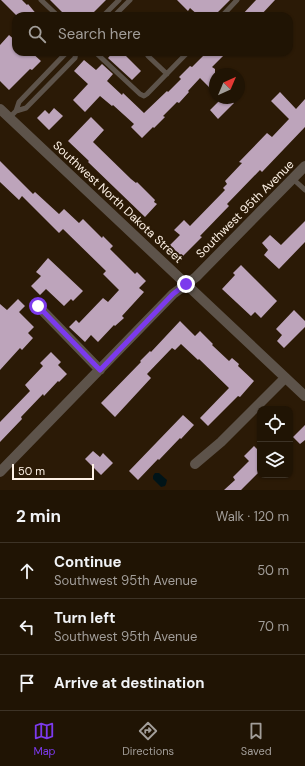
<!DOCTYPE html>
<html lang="en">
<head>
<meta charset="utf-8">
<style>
  body { margin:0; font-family:"DM Sans",sans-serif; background:#281d0e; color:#f1f3f6 }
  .controls { position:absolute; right:12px; bottom:12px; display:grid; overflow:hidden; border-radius:8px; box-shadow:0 1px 3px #0004 }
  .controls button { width:36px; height:36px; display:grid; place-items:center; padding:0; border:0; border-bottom:1px solid #3d3326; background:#201404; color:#f1f3f6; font:20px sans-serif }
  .compass { position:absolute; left:209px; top:68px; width:36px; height:36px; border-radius:50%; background:#201404; box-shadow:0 1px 3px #0004; rotate:44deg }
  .scale { position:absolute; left:12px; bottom:10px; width:82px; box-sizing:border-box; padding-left:4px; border:2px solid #fdf1e5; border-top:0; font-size:11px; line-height:14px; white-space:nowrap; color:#fdf1e5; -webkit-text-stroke:3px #2b1a06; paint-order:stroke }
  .stop { position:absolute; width:12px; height:12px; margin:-9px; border:3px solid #7c3aed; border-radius:50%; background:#fff }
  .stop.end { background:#7c3aed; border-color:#fff; box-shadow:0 1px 4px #0008 }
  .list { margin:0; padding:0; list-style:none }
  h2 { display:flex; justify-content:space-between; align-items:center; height:52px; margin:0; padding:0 16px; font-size:17px }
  h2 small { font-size:13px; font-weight:400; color:#a29e9a }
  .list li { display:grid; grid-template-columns:26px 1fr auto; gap:12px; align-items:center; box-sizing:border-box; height:56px; padding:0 16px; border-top:1px solid #3d3326 }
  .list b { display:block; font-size:15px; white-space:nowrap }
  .list p { margin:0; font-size:13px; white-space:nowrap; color:#a29e9a }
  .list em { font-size:13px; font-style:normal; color:#a29e9a }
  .icon { flex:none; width:22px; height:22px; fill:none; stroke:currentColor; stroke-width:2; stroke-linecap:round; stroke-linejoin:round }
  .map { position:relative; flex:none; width:305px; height:490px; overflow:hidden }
  .search { position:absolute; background:#201404; box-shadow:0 1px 3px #0004; left:12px; right:12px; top:12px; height:44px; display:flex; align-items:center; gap:10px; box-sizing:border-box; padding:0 14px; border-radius:12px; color:#a29e9a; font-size:15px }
  .sheet { height:220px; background:#201404 }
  nav { display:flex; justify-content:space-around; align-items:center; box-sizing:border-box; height:56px; border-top:1px solid #3d3326; background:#201404; font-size:11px; color:#a29e9a }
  nav a { display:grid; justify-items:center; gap:2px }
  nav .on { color:#7c3aed }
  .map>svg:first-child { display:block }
  .water { fill:#001418 }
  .building { fill:#bda4bb }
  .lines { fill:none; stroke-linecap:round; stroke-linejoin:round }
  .service { stroke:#5d534a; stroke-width:5 }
  .minor { stroke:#5d534a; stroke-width:10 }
  .route { stroke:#7c3aed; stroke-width:5 }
  .labels { text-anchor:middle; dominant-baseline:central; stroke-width:4; stroke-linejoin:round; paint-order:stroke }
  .street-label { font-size:12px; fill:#fdf1e5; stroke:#2b1a06 }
</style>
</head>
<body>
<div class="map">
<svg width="305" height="490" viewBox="0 0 305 490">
  <rect width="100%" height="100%" fill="#2b1a06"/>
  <path class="water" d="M 155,473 L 159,473 L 167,480 L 166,484 L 165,486 L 161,487 L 153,479 L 153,476 Z"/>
  <path class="building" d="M 1,0 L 22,0 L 27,5 L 28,4 L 38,16 L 17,16 Z
    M 50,0 L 106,0 L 90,16 L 66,16 Z
    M 177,0 L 230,0 L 214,16 L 199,16 L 190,8 L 188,11 Z
    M 256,0 L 275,0 L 260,16 L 241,16 Z
    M 9,35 L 16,41 L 16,52 L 31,52 L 41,61 L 32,70 L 30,69 L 9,90 L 0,81 L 0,45 Z
    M 113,52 L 122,52 L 141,71 L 132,80 L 108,58 Z
    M 207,52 L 227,52 L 212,67 L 215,69 L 215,93 L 200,78 L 188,91 L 189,92 L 179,103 L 177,102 L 163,116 L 165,117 L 154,128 L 153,127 L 142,138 L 131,127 L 134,124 L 113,105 L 112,106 L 100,96 L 85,112 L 73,100 L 88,84 L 74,71 L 84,60 L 96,70 L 102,64 L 113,74 L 107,81 L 122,95 L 123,93 L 144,113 L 167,91 L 168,92 L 181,79 L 179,77 L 190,66 L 192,67 Z
    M 280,92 L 296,109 L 305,99 L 305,127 L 262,172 L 260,170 L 227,204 L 229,206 L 200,236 L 202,237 L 182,257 L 170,245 L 180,235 L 174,230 L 184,220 L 190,226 L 225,190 L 223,188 L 227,184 L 225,181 L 242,163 L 239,162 L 267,133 L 272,137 L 289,119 L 271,101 Z
    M 222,98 L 229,98 L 234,103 L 218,119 L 210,110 Z
    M 54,108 L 63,116 L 49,130 L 37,118 L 45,110 L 49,114 Z
    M 91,117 L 104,130 L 93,142 L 131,179 L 136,183 L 137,182 L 155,200 L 154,202 L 157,204 L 145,217 L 88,162 L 89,161 L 68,141 Z
    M 0,161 L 33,194 L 35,192 L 59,214 L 64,209 L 79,223 L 83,219 L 102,238 L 103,236 L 113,246 L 110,249 L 135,274 L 137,272 L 146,281 L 139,288 L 144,292 L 122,316 L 124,318 L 115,326 L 114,325 L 98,342 L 91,335 L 85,342 L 69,327 L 76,320 L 79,323 L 103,298 L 108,302 L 119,290 L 103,274 L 106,271 L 63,229 L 59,233 L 22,196 L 19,200 L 0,182 Z
    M 305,221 L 305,242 L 279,269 L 264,255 L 268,250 L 262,243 L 270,235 L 281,245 Z
    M 48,258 L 83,291 L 73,301 L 71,299 L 64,306 L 46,289 L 40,295 L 31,286 L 41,276 L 36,272 Z
    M 241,265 L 277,301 L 261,318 L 255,312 L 251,316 L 222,289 L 235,275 L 233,273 Z
    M 18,299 L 25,306 L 19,312 L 34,327 L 28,333 L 33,338 L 22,350 L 20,348 L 0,370 L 0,304 L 7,310 Z
    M 294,310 L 305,321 L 305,327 L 284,348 L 277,341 L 282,335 L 276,329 Z
    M 180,321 L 195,336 L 200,331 L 213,344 L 212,345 L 229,361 L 232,358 L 239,364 L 238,366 L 254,381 L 240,397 L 238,396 L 208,426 L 200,418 L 229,388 L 199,359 L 198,360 L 181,344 L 175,350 L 172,348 L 147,374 L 151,378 L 115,417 L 101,403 L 141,362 L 140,361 L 150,351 L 151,352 Z
    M 51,352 L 61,362 L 58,365 L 67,374 L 59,382 L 58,381 L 44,396 L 43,394 L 21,417 L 22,419 L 0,442 L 0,422 L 30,391 L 25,385 L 43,366 L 40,363 Z
    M 183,415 L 194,425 L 181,439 L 180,438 L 159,460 L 158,459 L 138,480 L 129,471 Z
    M 305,425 L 305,440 L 300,444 L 293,437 Z
    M 254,446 L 260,452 L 260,471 L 241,490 L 224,490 L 235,480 L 233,477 L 249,461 L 244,456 Z
    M 93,451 L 100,457 L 103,453 L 113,463 L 101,475 L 85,459 Z"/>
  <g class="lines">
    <path class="service" d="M 41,0 L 58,16
      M 103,16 L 119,0
      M 114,16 L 130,0
      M 222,16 L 237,0
      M 95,52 L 140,94 L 144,96 L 147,94 L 188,52
      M 146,52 L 148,56 L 167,74
      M 16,111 L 26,108 L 75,58 L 76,52
      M 9,118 L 16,111 L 19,102 L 67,52
      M 293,179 L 305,190"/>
    <path class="minor" d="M 0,109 L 305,396
      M 38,306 L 100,370
      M 195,464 L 221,442 L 285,378
      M 0,472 L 173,294 L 196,277 L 305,166"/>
  </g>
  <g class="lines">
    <path class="route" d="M 38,306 L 100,370 L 173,294 L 186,284"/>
  </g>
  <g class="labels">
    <g class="street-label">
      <text transform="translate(118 202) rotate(43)">Southwest North Dakota Street</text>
      <text transform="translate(245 209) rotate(-45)">Southwest 95th Avenue</text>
    </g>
  </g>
</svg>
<div class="controls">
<button><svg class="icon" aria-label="locate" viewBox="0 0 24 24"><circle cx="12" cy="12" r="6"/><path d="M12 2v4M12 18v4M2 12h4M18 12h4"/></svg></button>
<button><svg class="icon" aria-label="layers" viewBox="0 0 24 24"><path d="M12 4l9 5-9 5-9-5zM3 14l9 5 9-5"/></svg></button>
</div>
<svg class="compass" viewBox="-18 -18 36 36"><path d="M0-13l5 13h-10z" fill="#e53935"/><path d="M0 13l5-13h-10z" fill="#a29e9a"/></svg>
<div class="scale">50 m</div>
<div class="stop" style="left:38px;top:306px"></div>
<div class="stop end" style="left:186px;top:284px"></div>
<div class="search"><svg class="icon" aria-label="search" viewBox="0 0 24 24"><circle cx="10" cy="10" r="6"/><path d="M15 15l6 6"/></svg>Search here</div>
</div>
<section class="sheet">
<h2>2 min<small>Walk · 120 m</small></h2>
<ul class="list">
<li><svg class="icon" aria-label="ahead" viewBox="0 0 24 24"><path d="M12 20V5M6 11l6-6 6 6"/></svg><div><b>Continue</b><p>Southwest 95th Avenue</p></div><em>50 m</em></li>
<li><svg class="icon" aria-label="left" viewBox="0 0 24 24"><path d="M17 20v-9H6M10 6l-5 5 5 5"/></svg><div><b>Turn left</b><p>Southwest 95th Avenue</p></div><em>70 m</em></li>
<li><svg class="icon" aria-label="arrive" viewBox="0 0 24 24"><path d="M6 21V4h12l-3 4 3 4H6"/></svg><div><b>Arrive at destination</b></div></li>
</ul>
</section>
<nav>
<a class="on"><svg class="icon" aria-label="map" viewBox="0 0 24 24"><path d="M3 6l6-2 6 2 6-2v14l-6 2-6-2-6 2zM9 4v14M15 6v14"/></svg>Map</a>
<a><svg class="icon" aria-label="directions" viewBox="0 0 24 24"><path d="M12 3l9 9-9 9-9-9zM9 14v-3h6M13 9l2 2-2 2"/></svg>Directions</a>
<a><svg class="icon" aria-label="saved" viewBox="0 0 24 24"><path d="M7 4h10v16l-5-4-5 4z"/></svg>Saved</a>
</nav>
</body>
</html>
